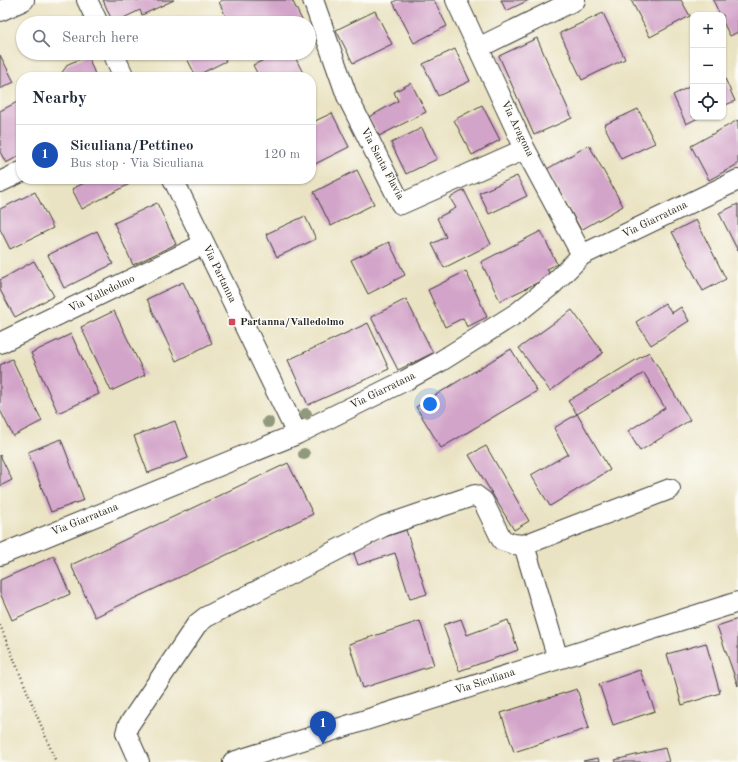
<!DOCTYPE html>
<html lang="en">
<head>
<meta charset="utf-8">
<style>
  body { margin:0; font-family:"Old Standard TT",serif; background:#f6f6f7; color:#1f2937 }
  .controls { position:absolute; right:12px; top:12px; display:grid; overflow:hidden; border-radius:8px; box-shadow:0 1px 3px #0004 }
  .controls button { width:36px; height:36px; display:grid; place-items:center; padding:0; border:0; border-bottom:1px solid #e0e1e3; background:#fff; color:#1f2937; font:20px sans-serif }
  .you { position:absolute; left:430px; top:404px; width:14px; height:14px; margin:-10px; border:3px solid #fff; border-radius:50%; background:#1a73e8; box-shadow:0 0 0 6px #1a73e833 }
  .badge { display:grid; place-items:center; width:26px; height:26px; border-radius:50%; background:#2563eb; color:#fff; font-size:13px; font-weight:700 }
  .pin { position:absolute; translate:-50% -33px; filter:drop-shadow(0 1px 2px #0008) }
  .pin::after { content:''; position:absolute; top:21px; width:14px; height:12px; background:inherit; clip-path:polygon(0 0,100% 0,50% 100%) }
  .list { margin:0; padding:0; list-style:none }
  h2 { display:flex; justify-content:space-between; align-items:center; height:52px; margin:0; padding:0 16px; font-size:17px }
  h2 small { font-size:13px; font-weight:400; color:#747a83 }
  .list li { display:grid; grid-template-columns:26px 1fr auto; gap:12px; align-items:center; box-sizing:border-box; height:60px; padding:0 16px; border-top:1px solid #e0e1e3 }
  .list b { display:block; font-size:15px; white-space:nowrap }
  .list p { margin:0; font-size:13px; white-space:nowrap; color:#747a83 }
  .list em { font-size:13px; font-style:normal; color:#747a83 }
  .icon { flex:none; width:22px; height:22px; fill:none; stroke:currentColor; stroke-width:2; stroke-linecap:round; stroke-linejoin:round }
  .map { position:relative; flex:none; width:738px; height:762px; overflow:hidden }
  .search { position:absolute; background:#fff; box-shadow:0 1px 3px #0004; left:16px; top:16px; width:300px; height:44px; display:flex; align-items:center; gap:10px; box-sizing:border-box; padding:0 14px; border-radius:22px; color:#747a83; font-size:15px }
  .panel { position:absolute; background:#fff; box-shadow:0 1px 3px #0004; left:16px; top:72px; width:300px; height:112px; border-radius:16px }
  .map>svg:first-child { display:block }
  .building { fill:#d3a4c9 }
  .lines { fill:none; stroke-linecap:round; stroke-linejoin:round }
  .minor-casing { stroke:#3b3a35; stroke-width:22 }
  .path { stroke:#3b3a35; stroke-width:2.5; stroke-dasharray:1 3; stroke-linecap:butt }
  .minor { stroke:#fff; stroke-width:20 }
  .tree { fill:#91997c }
  .poi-dot { fill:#d1495b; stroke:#fdfcf7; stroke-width:1.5 }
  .labels { text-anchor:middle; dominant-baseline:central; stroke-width:3; stroke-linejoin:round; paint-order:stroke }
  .street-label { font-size:11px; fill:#1c1c1c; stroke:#fdfcf7 }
  .poi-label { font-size:11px; font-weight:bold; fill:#1c1c1c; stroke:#fdfcf7; text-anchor:start }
</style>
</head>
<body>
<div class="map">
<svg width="738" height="762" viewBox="0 0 738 762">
  <rect width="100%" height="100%" fill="#fdfcf7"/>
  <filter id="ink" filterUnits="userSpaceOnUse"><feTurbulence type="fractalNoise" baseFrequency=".025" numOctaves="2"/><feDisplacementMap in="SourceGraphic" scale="8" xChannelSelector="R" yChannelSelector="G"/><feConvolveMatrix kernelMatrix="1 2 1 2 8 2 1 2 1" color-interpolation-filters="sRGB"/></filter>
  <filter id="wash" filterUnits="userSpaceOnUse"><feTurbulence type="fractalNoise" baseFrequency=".012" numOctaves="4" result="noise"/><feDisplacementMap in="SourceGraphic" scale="16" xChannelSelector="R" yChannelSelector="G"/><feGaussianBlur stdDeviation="0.9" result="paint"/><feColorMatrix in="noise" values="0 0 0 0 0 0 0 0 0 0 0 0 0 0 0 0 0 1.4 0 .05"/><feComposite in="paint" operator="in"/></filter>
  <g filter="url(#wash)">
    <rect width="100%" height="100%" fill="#eae3c3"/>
    <g id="blocks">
      <path class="building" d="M 103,0 L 174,0 L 142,15 L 140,10 L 113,23 Z
        M 223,0 L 292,0 L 302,20 L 295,23 L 229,23 L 219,2 Z
        M 397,0 L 434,0 L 447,26 L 414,43 L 393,2 Z
        M 501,0 L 529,0 L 506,11 Z
        M 631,0 L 681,0 L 690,16 L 650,37 Z
        M 713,0 L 738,0 L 738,32 L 730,36 L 723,22 L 723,15 L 720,15 Z
        M 375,11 L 392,44 L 353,63 L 336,30 Z
        M 603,13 L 625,59 L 582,80 L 560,33 Z
        M 205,19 L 207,23 L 197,23 Z
        M 537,38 L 572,118 L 534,135 L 499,56 Z
        M 455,49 L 470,81 L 438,96 L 423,64 Z
        M 184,53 L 222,53 L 226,61 L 196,76 Z
        M 279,53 L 293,53 L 305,77 L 259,77 L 253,65 Z
        M 0,55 L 14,82 L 0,89 Z
        M 88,56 L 96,77 L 58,77 L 61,74 L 68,64 Z
        M 723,74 L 735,101 L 723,106 Z
        M 411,83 L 426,112 L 379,136 L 369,117 L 398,101 L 394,92 Z
        M 693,85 L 693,117 L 700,117 L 686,124 L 673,95 Z
        M 21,100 L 21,155 L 6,163 L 0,152 L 0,111 Z
        M 482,105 L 500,140 L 472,155 L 454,120 Z
        M 638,109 L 655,143 L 621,159 L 604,125 Z
        M 332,113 L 349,147 L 311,166 L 311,123 Z
        M 738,120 L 738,164 L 709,180 L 691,146 Z
        M 422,128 L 437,159 L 406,174 L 391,143 Z
        M 589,145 L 623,206 L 581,230 L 547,169 Z
        M 357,170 L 374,204 L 331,226 L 314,192 Z
        M 517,176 L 527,196 L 489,214 L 479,193 Z
        M 92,179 L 139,179 L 82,209 L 72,189 Z
        M 464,190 L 491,244 L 444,268 L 432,244 L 446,237 L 437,218 L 456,208 L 450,198 Z
        M 35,192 L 53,228 L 10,249 L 0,229 L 0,209 Z
        M 157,203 L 176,244 L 133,265 L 114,223 Z
        M 738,204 L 738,251 L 719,213 Z
        M 305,216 L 316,239 L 277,257 L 266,234 Z
        M 696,220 L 726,279 L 703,291 L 672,232 Z
        M 97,231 L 113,264 L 64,288 L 48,255 Z
        M 541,231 L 557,264 L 547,269 L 551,276 L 500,301 L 481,262 Z
        M 389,242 L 405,275 L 368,294 L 351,260 Z
        M 34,261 L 54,296 L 15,317 L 0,290 L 0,280 Z
        M 466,271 L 487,317 L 467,327 L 463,318 L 445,327 L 428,290 Z
        M 183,282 L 212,343 L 176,361 L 147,299 Z
        M 406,299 L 433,353 L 398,370 L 371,317 Z
        M 665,303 L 672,313 L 681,307 L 689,321 L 651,345 L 636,322 Z
        M 572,310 L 603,353 L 550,391 L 519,348 Z
        M 114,311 L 145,375 L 111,391 L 81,327 Z
        M 368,323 L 389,369 L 308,405 L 288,360 Z
        M 71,334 L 99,394 L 58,413 L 31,353 Z
        M 511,349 L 537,391 L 441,448 L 416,407 Z
        M 649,352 L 690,420 L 640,451 L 628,431 L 665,408 L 644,373 L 577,414 L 568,401 Z
        M 12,359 L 42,421 L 13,436 L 0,410 L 0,365 Z
        M 577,414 L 610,470 L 550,506 L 531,475 L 568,454 L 554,428 Z
        M 175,421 L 188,458 L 148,473 L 134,436 Z
        M 61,439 L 84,500 L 51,512 L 28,452 Z
        M 486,446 L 529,521 L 514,530 L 469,455 Z
        M 0,455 L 12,480 L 0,486 Z
        M 288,463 L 313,514 L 95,617 L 71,565 Z
        M 406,530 L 427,594 L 410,599 L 395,553 L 358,565 L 352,548 Z
        M 54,556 L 70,594 L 12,620 L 0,593 L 0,580 Z
        M 461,619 L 467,635 L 508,620 L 518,650 L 459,671 L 443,625 Z
        M 738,619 L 738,686 L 717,626 Z
        M 420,621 L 434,665 L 363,688 L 349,644 Z
        M 706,643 L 720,693 L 682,705 L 667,654 Z
        M 640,670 L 655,711 L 613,725 L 599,684 Z
        M 577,689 L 589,728 L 514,752 L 501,713 Z
        M 665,748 L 669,762 L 616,762 L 615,760 Z
        M 598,758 L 599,762 L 584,762 L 583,761 Z"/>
    </g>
  </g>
  <g filter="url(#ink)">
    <use href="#blocks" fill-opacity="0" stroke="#3b3a35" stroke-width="1"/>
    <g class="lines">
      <g class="minor-casing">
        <path id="minor" d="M 87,0 L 98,23
          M 313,0 L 347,96 L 401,204 L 525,149
          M 456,0 L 525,149 L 582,255
          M 0,11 L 24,0
          M 478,48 L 575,0
          M 113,53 L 124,77
          M 173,179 L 297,434
          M 0,182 L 21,172
          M 0,343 L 204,244
          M 524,545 L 558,659
          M 0,555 L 297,434 L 406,380 L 441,361 L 517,313 L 552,285 L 582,255 L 738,180
          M 139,762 L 126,733 L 128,726 L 197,624 L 206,617 L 384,526 L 475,495 L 483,501 L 502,540 L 513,544 L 524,545 L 670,489
          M 233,762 L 738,602"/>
      </g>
      <path class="path" d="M 0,625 L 56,762"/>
      <use href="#minor" class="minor"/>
    </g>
    <g class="tree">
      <circle cx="306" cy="414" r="6"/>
      <circle cx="268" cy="422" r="6"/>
      <circle cx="304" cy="454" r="6"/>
    </g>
  </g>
  <rect class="poi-dot" x="228" y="318" width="8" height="8" rx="2"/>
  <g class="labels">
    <g class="street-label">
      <text transform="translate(517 129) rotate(64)">Via Aragona</text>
      <text transform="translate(382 164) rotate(62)">Via Santa Flavia</text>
      <text transform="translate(655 220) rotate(-26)">Via Giarratana</text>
      <text transform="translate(219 274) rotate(64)">Via Partanna</text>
      <text transform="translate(102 294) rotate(-26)">Via Valledolmo</text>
      <text transform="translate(383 391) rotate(-26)">Via Giarratana</text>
      <text transform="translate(85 520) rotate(-22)">Via Giarratana</text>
      <text transform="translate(485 682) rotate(-18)">Via Siculiana</text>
    </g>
    <g class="poi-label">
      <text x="240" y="322">Partanna/Valledolmo</text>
    </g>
  </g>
</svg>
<div class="controls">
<button>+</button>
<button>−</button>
<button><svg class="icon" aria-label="locate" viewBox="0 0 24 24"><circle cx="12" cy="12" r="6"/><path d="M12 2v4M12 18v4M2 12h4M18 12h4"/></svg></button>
</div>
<div class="you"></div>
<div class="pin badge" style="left:323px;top:744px;background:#1a4fb4">1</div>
<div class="search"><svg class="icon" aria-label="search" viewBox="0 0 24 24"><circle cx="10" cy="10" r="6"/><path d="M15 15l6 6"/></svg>Search here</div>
<section class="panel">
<h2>Nearby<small></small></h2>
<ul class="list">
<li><span class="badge" style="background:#1a4fb4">1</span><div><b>Siculiana/Pettineo</b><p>Bus stop · Via Siculiana</p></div><em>120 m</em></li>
</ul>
</section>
</div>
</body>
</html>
